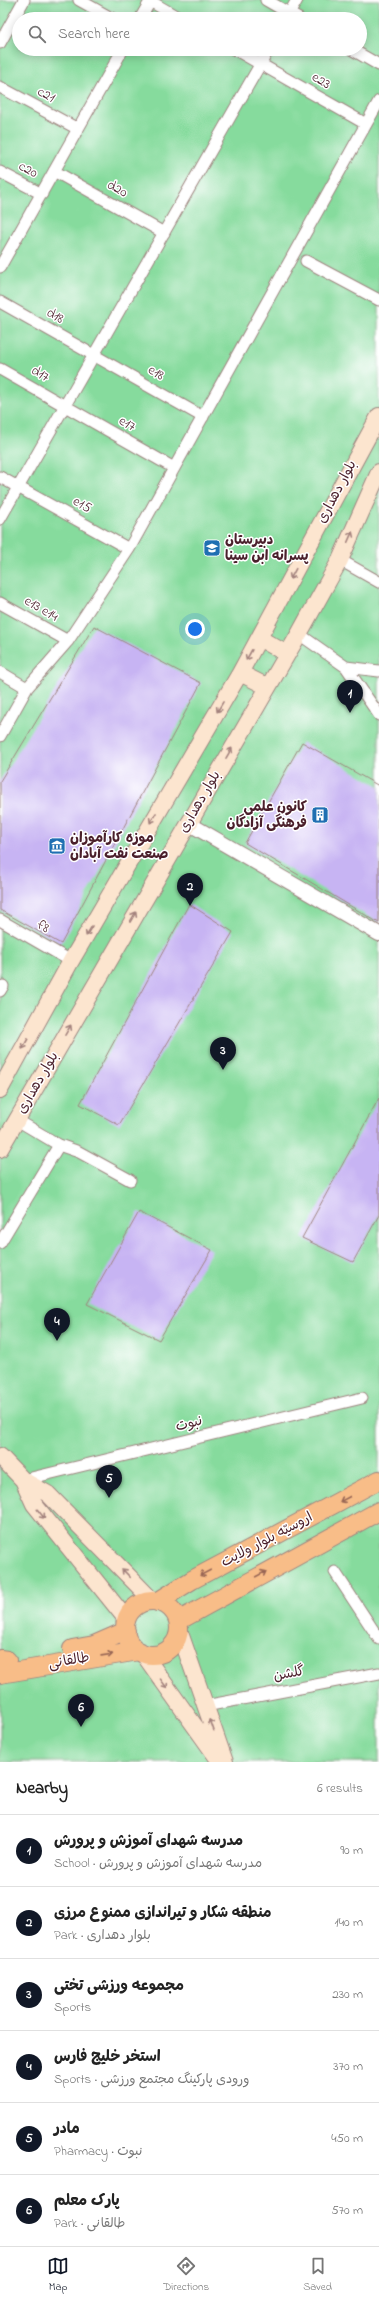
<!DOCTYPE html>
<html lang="en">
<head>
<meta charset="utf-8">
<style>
  body { margin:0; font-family:"Indie Flower","Playpen Sans Arabic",sans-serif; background:#f6f6f6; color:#222 }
  .you { position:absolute; left:195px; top:629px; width:14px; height:14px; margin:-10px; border:3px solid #fff; border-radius:50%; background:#1a73e8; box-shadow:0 0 0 6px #1a73e833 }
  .badge { display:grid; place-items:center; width:26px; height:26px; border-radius:50%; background:#111827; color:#fff; font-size:13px; font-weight:700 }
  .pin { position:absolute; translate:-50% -33px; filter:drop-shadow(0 1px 2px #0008) }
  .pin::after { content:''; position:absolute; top:21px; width:14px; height:12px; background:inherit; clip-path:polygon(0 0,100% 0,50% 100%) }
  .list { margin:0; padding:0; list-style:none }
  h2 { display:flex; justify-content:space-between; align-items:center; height:52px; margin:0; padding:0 16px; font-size:17px }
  h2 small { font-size:13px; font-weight:400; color:#767676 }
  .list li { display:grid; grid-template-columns:26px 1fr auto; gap:12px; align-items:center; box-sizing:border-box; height:72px; padding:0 16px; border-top:1px solid #e0e0e0 }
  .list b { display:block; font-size:15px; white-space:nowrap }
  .list p { margin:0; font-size:13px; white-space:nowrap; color:#767676 }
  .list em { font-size:13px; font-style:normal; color:#767676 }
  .icon { flex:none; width:22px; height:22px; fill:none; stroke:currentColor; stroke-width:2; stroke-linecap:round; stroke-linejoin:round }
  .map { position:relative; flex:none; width:379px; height:1762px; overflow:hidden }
  .search { position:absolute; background:#fff; box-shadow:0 2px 10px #0003; left:12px; right:12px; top:12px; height:44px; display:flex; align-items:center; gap:10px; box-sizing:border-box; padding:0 14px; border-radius:22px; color:#767676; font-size:15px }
  .sheet { height:484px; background:#fff }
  nav { display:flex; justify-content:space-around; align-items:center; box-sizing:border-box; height:56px; border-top:1px solid #e0e0e0; background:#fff; font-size:11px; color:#767676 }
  nav a { display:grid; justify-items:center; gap:2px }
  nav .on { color:#111827 }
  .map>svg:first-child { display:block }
  .green { fill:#86db9d; stroke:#687d64; fill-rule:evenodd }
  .building { fill:#c7b4f3 }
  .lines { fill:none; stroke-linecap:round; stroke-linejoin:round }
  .minor-casing { stroke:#9e847f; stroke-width:13 }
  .tertiary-casing { stroke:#9e847f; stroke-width:16 }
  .secondary-casing { stroke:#9e847f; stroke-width:18 }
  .primary-casing { stroke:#9e847f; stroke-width:20 }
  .minor { stroke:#fff; stroke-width:11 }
  .tertiary { stroke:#fff; stroke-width:14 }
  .secondary { stroke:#fce5cf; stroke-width:16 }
  .primary { stroke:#f8bd88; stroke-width:18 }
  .oneway { stroke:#a3827d }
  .oneway2 { stroke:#986655 }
  .labels { text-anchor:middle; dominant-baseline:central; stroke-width:3; stroke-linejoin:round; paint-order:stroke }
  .street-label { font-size:14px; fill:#4a1f2b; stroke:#fff }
  .poi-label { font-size:14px; font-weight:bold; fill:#4a1f2b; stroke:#fff; text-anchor:start }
</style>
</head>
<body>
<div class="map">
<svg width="379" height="1762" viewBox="0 0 379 1762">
  <rect width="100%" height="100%" fill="#fff"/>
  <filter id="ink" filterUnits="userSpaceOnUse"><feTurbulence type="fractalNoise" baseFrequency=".025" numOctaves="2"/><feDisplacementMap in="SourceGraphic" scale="8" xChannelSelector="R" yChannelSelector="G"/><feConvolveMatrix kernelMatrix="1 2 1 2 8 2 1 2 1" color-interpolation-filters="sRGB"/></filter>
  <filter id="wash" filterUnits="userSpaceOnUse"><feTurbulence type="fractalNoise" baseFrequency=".012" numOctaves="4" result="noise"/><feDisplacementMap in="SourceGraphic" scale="16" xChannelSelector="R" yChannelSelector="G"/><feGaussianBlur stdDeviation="0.9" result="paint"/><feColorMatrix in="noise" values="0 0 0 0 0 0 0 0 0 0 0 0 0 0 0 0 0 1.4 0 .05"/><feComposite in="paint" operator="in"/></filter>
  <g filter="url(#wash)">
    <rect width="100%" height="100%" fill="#f2ead3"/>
    <path class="green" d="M 0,0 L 379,0 L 379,1762 L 0,1762 ZM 19,19 L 360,19 L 360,49 L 19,49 Z"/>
    <g id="blocks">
      <path class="building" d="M 94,626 L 201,683 L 61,944 L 0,910 L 0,781 Z
        M 302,742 L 379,786 L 379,923 L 245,843 Z
        M 189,904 L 233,932 L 119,1125 L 80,1104 Z
        M 379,1098 L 379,1215 L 353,1262 L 302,1238 Z
        M 139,1212 L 212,1250 L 159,1340 L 87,1304 Z"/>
    </g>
  </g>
  <g filter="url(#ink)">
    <use href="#blocks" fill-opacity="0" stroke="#9e847f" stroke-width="1"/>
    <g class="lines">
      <g class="minor-casing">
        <path id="minor" d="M 79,0 L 113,19
          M 266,0 L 299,19
          M 150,1 L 181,19
          M 140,19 L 151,0
          M 286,19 L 297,0
          M 0,43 L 24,0
          M 234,49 L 366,124
          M 351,49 L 379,65
          M 0,87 L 78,129
          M 54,171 L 164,233
          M 0,172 L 42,194
          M 306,261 L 379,300
          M 0,267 L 123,49
          M 0,302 L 203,417
          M 0,369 L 174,468
          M 0,477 L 129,549
          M 0,519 L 269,49
          M 340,560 L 379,582
          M 0,603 L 68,641
          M 299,634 L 346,667 L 379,715
          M 346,667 L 379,671
          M 0,672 L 27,688
          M 0,736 L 27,688 L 68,641 L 129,549 L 379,101
          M 0,920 L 71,961
          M 0,991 L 3,986
          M 59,1145 L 79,1152 L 130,1180
          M 0,1243 L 59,1145 L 17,1120
          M 23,1480 L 362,1398
          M 335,1572 L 379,1639
          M 205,1706 L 379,1673"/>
      </g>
      <g class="tertiary-casing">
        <path id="tertiary" d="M 188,823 L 379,934"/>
      </g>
      <g class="secondary-casing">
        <path id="secondary" d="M 259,638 L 287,654
          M 240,673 L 268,687
          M 0,1090 L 71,961 L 240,673 L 379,416
          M 0,1149 L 299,634 L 340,560 L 379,472
          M 0,1456 L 23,1480 L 48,1494 L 153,1601
          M 23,1480 L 34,1504 L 127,1620
          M 179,1630 L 225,1762
          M 142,1652 L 219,1760"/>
      </g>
      <g class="primary-casing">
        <path id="primary" d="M125 1628a27 27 0 1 1 54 0a27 27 0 1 1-54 0Z
          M 157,1602 L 192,1580 L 379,1480
          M 178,1621 L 379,1511
          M 72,1649 L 94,1645 L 126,1631
          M 0,1659 L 7,1660
          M 0,1674 L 139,1651"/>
      </g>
      <use href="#minor" class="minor"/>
      <use href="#tertiary" class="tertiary"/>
      <use href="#secondary" class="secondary"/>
      <use href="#primary" class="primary"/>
    </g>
    <defs><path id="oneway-shaft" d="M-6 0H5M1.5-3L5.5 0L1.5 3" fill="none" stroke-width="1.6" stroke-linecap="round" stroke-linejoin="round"/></defs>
    <g class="oneway">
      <use href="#oneway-shaft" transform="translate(350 537) rotate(-66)"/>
      <use href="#oneway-shaft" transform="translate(293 574) rotate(118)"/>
      <use href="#oneway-shaft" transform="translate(249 655) rotate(119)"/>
      <use href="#oneway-shaft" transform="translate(220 707) rotate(121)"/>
      <use href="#oneway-shaft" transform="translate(229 753) rotate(-60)"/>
      <use href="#oneway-shaft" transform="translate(153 818) rotate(121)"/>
      <use href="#oneway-shaft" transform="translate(133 917) rotate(-60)"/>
      <use href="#oneway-shaft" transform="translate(89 931) rotate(121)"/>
      <use href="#oneway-shaft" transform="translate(68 1030) rotate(-60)"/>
      <use href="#oneway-shaft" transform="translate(25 1044) rotate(119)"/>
      <use href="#oneway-shaft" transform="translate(41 1514) rotate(51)"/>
      <use href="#oneway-shaft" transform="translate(126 1573) rotate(-134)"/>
      <use href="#oneway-shaft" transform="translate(164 1684) rotate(54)"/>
      <use href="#oneway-shaft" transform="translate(212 1725) rotate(-109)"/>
    </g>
    <g class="oneway2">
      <use href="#oneway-shaft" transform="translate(345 1499) rotate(152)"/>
      <use href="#oneway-shaft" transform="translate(205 1573) rotate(152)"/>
      <use href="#oneway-shaft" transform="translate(261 1574) rotate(-28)"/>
      <use href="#oneway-shaft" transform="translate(107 1655) rotate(-8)"/>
    </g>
  </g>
  <defs>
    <g id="school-square" transform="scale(0.9)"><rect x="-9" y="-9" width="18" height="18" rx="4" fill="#1f6fb2" stroke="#fff"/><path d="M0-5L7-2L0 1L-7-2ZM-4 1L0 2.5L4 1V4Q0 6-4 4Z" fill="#fff"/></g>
    <g id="building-square" transform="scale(0.9)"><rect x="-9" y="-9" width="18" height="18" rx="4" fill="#1f6fb2" stroke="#fff"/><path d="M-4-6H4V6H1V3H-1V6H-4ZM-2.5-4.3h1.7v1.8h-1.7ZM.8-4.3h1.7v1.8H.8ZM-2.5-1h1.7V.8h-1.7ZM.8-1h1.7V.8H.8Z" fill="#fff"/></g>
    <g id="museum-square" transform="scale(0.9)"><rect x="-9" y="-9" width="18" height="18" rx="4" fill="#1f6fb2" stroke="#fff"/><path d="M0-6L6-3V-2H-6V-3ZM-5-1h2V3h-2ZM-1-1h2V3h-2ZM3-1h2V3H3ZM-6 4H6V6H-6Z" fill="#fff"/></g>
  </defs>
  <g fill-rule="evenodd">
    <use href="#school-square" x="212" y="548"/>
    <use href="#building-square" x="320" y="815"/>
    <use href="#museum-square" x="57" y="846"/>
  </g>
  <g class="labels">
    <g class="street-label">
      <text transform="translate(321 81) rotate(30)">e23</text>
      <text transform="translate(46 95) rotate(28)">c21</text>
      <text transform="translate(28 170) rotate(28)">c20</text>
      <text transform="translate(117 189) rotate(29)">d20</text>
      <text transform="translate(55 316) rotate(30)">d18</text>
      <text transform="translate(156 373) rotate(30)">e18</text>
      <text transform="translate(40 374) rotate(30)">d17</text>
      <text transform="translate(127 424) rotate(30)">e17</text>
      <text transform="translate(337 492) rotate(-62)">بلوار دهداری</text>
      <text transform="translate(82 505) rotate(29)">e15</text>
      <text transform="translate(41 609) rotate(30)">e13 e14</text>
      <text transform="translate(200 802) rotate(-60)">بلوار دهداری</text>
      <text transform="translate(43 927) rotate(30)">f8</text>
      <text transform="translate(38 1083) rotate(-60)">بلوار دهداری</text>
      <text transform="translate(189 1424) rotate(-14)">نبوت</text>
      <text transform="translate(267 1540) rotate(-28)">اروسیّه بلوار ولایت</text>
      <text transform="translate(69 1661) rotate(-10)">طالقانی</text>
      <text transform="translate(289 1674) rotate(-10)">گلشن</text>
    </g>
    <g class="poi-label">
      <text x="225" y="540">دبیرستان<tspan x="225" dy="16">پسرانه ابن سینا</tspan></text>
      <text x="307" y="807" text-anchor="end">کانون علمی<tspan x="307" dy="16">فرهنگی آزادگان</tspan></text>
      <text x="70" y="838">موزه کارآموزان<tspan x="70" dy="16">صنعت نفت آبادان</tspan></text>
    </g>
  </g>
</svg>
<div class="you"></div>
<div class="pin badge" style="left:350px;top:713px">1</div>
<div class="pin badge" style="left:190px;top:906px">2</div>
<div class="pin badge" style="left:223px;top:1070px">3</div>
<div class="pin badge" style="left:57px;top:1341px">4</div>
<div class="pin badge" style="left:109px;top:1498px">5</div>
<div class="pin badge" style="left:81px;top:1727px">6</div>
<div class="search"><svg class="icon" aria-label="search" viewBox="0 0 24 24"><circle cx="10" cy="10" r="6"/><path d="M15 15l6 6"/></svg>Search here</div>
</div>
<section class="sheet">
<h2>Nearby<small>6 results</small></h2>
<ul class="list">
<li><span class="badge">1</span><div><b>مدرسه شهدای آموزش و پرورش</b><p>School · مدرسه شهدای آموزش و پرورش</p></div><em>90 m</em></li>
<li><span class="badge">2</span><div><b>منطقه شکار و تیراندازی ممنوع مرزی</b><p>Park · بلوار دهداری</p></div><em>140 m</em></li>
<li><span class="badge">3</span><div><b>مجموعه ورزشی تختی</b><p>Sports</p></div><em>230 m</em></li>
<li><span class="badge">4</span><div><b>استخر خلیج فارس</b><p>Sports · ورودی پارکینگ مجتمع ورزشی</p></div><em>370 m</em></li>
<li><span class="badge">5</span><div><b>مادر</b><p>Pharmacy · نبوت</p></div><em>450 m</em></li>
<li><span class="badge">6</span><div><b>پارک معلم</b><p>Park · طالقانی</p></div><em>570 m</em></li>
</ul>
</section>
<nav>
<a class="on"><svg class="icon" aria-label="map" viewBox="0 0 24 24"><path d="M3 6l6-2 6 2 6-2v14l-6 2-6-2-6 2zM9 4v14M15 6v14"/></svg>Map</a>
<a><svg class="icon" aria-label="directions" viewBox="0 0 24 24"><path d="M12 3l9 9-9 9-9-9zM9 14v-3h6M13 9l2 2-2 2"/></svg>Directions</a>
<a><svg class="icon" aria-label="saved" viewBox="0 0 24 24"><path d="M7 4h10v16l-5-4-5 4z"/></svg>Saved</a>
</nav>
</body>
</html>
